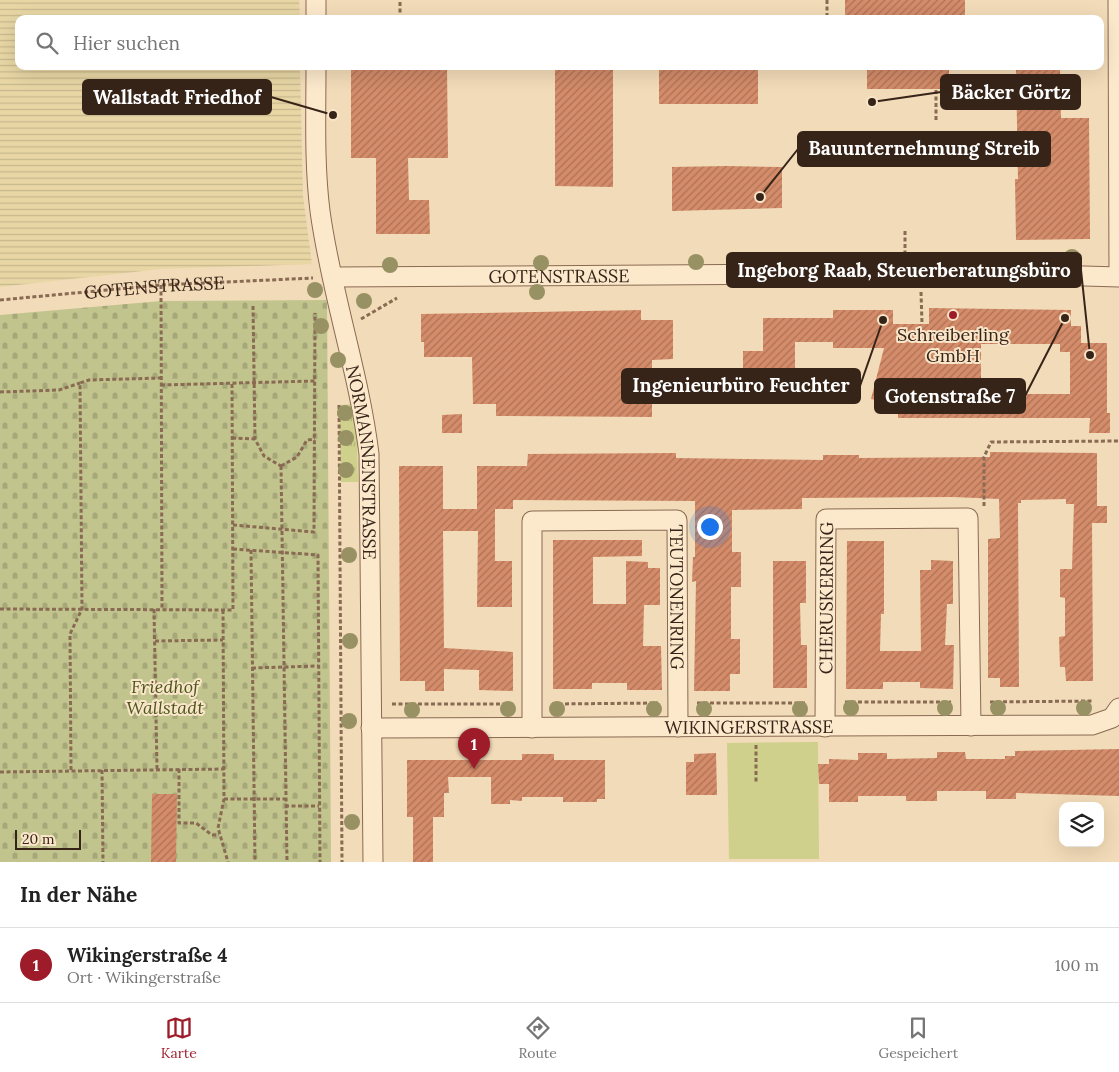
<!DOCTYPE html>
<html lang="de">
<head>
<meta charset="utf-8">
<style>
  body { margin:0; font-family:Lora,serif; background:#f6f6f6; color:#222 }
  .controls { position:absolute; right:15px; bottom:15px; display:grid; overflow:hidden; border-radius:10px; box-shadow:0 5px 20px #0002 }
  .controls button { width:45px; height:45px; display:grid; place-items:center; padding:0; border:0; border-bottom:1px solid #e0e0e0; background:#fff; color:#222; font:25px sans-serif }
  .scale { position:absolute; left:15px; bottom:12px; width:66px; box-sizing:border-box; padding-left:5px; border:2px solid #372419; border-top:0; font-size:14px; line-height:18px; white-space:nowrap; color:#372419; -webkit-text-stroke:4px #f9e6c9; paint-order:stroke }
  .you { position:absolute; left:709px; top:526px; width:18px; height:18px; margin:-12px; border:4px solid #fff; border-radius:50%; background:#1a73e8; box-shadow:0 0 0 8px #1a73e833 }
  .badge { display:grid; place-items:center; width:32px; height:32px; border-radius:50%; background:#9e1c2a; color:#fff; font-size:16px; font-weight:700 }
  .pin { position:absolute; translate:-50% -41px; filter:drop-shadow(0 1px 2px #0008) }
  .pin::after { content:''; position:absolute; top:26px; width:18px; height:15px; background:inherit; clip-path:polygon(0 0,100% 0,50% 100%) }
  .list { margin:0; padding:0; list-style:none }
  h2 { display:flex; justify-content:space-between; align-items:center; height:65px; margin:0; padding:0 20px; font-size:21px }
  h2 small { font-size:16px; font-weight:400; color:#767676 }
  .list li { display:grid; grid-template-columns:32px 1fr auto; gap:15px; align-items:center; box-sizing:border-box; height:75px; padding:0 20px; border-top:1px solid #e0e0e0 }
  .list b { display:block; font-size:19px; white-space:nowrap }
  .list p { margin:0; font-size:16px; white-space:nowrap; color:#767676 }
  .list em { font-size:16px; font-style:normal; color:#767676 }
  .icon { flex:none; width:28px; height:28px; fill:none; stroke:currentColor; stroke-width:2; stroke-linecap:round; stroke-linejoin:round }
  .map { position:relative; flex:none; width:1119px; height:862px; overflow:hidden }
  .search { position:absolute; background:#fff; box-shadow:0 5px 20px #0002; left:15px; right:15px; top:15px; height:55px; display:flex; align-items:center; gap:12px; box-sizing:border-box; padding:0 18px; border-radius:10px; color:#767676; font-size:19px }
  .sheet { height:140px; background:#fff }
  nav { display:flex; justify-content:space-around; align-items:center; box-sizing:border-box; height:70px; border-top:1px solid #e0e0e0; background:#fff; font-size:14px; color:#767676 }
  nav a { display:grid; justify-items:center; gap:2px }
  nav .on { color:#9e1c2a }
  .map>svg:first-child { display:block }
  .farmland { fill:url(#farmland-rules) }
  .grass { fill:url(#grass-tufts) }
  .cemetery { fill:url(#cemetery-stones) }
  .green { fill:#cfd08c }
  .building { fill:url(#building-hatch); fill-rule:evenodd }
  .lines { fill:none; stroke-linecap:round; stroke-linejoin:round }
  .minor-casing { stroke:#896a52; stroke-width:21 }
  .path { stroke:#896a52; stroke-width:3; stroke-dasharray:4 2.5; stroke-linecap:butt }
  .minor { stroke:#fce9cc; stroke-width:19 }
  .tree { fill:#979163 }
  .poi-dot { fill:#9e1c2a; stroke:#f9e6c9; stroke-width:2 }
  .labels { text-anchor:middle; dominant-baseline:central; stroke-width:4; stroke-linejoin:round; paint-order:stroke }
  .street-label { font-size:18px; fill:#372419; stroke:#f9e6c9 }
  .poi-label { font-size:18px; fill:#372419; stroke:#f9e6c9 }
  .park-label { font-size:18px; font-style:italic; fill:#4d551d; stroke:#f9e6c9 }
  .leader { fill:none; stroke:#372419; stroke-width:2 }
  .callout-dot { fill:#372419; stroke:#f9e6c9; stroke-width:2 }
  .callout { fill:#372419; stroke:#372419; stroke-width:2 }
  .callout-label { font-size:19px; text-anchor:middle; font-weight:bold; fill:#fff }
</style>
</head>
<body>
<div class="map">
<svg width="1119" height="862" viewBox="0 0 1119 862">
  <defs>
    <pattern id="farmland-rules" width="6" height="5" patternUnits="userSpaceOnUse" patternTransform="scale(1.25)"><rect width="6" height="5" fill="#e8d7a5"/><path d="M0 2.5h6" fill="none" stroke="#c8b88d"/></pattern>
    <pattern id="grass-tufts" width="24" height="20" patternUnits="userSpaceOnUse" patternTransform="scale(1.25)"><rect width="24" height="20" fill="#cfd08c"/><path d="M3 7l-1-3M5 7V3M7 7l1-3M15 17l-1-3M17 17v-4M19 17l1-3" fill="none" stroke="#b2b278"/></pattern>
    <pattern id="cemetery-stones" width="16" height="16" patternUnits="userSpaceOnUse" patternTransform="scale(1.25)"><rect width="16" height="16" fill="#c2c48d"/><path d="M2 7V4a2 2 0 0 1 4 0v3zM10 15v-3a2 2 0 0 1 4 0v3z" fill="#a7a879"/></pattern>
    <pattern id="building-hatch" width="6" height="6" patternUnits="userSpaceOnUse" patternTransform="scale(1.25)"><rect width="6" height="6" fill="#d48c6a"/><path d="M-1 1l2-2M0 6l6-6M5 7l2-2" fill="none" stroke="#ad7256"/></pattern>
  </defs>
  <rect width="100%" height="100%" fill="#f2dbb8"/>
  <path class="farmland" d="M 0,0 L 299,0 L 300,19 L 19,19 L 19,66 L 300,66 L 303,196 L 312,264 L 161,269 L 0,287 Z"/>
  <path class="grass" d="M 356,404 L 358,482 L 341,482 L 339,405 Z"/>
  <path class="cemetery" d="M 327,300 L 331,862 L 0,862 L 0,315 L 161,301 Z"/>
  <path class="green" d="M 818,742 L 819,859 L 729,859 L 727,743 Z"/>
  <path class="building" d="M 845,0 L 965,0 L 965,19 L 845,19 Z
    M 351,66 L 447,66 L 448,158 L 408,158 L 409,200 L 429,200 L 430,234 L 376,234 L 376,158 L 351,158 Z
    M 555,66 L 613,66 L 613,187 L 555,186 Z
    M 659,66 L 758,66 L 758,104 L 659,104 Z
    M 867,66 L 949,66 L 949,89 L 867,89 Z
    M 1060,69 L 1061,118 L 1089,118 L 1090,239 L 1016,240 L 1015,179 L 1018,179 L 1016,70 Z
    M 727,166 L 782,167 L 782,208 L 672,211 L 672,167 Z
    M 929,308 L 1071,310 L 1071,326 L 1081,326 L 1081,343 L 1107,343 L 1107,413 L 1110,413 L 1110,433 L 1089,433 L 1090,418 L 898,418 L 898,405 L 871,399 L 884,348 L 833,348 L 833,342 L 795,342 L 795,379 L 763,379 L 763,373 L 743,373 L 743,351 L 763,351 L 763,318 L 833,318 L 833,310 L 893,310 L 893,324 L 929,324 ZM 981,344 L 1060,344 L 1060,352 L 1070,352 L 1070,394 L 994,394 L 994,391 L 981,391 Z
    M 641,310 L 641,320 L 673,320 L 673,359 L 652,360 L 652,417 L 496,416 L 496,404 L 473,404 L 472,357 L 424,357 L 424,342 L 421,342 L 421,314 Z
    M 462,414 L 462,433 L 442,433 L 442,415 Z
    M 990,452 L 1097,453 L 1097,506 L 1107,506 L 1107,523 L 1092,523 L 1093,681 L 1066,681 L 1065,667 L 1060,667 L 1059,637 L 1065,636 L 1065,598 L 1060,597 L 1060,569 L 1072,569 L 1074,504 L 1066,504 L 1066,499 L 1021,500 L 1021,503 L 1018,503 L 1019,687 L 1000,687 L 1000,678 L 988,678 L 988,539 L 1000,538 L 999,499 L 953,497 L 802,498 L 802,509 L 732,510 L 732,552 L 741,552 L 741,587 L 731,587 L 731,639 L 740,639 L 740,674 L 730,674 L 730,691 L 694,691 L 696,581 L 692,582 L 693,557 L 695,557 L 695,501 L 513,500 L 513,509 L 495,509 L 495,561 L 512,561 L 512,607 L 477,607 L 478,531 L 443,531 L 444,648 L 513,652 L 513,691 L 479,690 L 479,670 L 444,669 L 444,691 L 425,691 L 425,681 L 400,681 L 399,466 L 443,466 L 443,509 L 477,509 L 477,466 L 527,466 L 528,454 L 676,453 L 676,458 L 823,460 L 823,455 L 859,455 L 859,458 L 990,457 Z
    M 553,540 L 642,540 L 642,556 L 593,557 L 593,604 L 626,604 L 626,561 L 648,562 L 648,568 L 660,568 L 660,605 L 644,605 L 643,646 L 661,646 L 662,690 L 627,690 L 627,683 L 592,683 L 592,689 L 553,689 Z
    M 847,541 L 884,541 L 884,614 L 881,614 L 880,651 L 921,651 L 920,570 L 931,570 L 931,560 L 953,561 L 953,604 L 947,604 L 945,645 L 954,645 L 953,689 L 920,688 L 920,682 L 883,682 L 883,689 L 846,689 Z
    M 773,561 L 806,561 L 806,603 L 800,603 L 801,645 L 807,645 L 807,688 L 773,688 Z
    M 1119,749 L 1119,796 L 1016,793 L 1016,799 L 986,799 L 986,791 L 937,791 L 937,801 L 906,801 L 906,796 L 858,796 L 858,802 L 829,802 L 829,784 L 819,784 L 818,764 L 829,764 L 829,759 L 858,760 L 858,753 L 887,753 L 887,759 L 937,758 L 937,752 L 965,752 L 966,759 L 1005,759 L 1005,756 L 1015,756 L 1015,751 Z
    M 716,753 L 717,795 L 686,795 L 686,762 L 694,762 L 694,754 Z
    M 522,754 L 554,754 L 554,760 L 605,760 L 605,799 L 597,799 L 597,802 L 563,802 L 563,797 L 522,797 L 522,801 L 510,800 L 510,804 L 491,804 L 491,777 L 448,777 L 449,793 L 444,793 L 444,817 L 433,817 L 433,862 L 413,862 L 413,817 L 407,817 L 407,760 L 522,760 Z
    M 152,794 L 177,794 L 176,862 L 151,862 Z"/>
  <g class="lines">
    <g class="minor-casing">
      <g id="minor">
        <path d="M 316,0 L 316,19"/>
        <path d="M 1118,0 L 1119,275"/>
        <path id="s2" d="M 316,66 C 316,114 314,163 320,211 C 331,293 359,372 369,454 L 373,862"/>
        <path id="s3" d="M 334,277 L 983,273 L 1119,277"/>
        <path id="s4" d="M 825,727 L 826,519 L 968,518 L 971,726"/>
        <path id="s5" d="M 371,728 L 1092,725 L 1112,718 L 1119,708"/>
        <path id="s6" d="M 532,728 L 532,521 L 677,520 L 678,727"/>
      </g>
    </g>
    <g class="path">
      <path d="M 827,0 L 827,19 L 835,19"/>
      <path d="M 400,19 L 400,0"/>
      <path d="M 936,120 L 936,89"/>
      <path d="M 905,231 L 905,255"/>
      <path d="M 161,285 L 162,609"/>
      <path d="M 921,292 L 922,324"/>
      <path id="s1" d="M 0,300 L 161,285 L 313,278"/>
      <path d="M 253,306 L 255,439 L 264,456 L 281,466"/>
      <path d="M 361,319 L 397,298"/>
      <path d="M 161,385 L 315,381"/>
      <path d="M 0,392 L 59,390 L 80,383"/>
      <path d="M 339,405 L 342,862"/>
      <path d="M 232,438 L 255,439"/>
      <path d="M 281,466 L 287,862"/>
      <path d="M 281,466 L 297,457 L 307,440 L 315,439"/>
      <path d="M 984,506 L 984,457 L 991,442 L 1119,441"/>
      <path d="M 233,525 L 314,532 L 315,313"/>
      <path d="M 233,549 L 318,555 L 320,862"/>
      <path d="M 251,550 L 255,862"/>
      <path d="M 0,609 L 233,610 L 232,384"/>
      <path d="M 154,609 L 157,769"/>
      <path d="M 223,610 L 224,799 L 218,828 L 228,862"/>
      <path d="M 155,641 L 223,640"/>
      <path d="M 252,668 L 318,666"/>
      <path d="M 845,702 L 951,702"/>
      <path d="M 990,702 L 1093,701"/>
      <path d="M 697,703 L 806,703"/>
      <path d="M 392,704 L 513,704"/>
      <path d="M 552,704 L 658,703"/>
      <path d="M 756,745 L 756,783"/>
      <path d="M 179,769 L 179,823 L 196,823 L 212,835 L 219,835"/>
      <path d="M 71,770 L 70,634 L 82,609 L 80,383 L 89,380 L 161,378"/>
      <path d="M 102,770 L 103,862"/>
      <path d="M 0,772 L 224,769"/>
      <path d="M 224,799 L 285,799"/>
      <path d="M 285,806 L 319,806"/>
    </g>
    <use href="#minor" class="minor"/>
  </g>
  <g class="tree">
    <circle cx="1072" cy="257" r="8"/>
    <circle cx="887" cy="260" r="8"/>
    <circle cx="696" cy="262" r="8"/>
    <circle cx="541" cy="263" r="8"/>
    <circle cx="390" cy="265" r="8"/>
    <circle cx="315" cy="290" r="8"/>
    <circle cx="537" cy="292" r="8"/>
    <circle cx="364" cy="301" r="8"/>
    <circle cx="321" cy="326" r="8"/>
    <circle cx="338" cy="360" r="8"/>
    <circle cx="345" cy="413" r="8"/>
    <circle cx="346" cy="438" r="8"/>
    <circle cx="346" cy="470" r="8"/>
    <circle cx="349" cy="555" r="8"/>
    <circle cx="350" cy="641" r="8"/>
    <circle cx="851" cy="708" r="8"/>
    <circle cx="945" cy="708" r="8"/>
    <circle cx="998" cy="708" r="8"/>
    <circle cx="1084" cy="708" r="8"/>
    <circle cx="508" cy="709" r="8"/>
    <circle cx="557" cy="709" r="8"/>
    <circle cx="654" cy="709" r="8"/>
    <circle cx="704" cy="709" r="8"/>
    <circle cx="800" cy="709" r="8"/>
    <circle cx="412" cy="710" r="8"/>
    <circle cx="349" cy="721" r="8"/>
    <circle cx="352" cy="822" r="8"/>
  </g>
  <circle class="poi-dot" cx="953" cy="315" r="5"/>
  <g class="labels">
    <g class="street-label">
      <text stroke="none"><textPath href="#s3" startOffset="225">GOTENSTRASSE</textPath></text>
      <text stroke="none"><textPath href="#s1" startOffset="155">GOTENSTRASSE</textPath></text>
      <text stroke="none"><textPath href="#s2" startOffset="401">NORMANNENSTRASSE</textPath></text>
      <text stroke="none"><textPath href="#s6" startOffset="429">TEUTONENRING</textPath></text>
      <text stroke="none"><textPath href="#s4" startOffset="129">CHERUSKERRING</textPath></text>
      <text stroke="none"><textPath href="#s5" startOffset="378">WIKINGERSTRASSE</textPath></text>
    </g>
    <g class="poi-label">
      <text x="953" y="334">Schreiberling<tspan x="953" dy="21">GmbH</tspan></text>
    </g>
    <g class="park-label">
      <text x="165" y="686">Friedhof<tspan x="165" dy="21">Wallstadt</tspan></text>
    </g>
  </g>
  <path class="leader" d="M872 102L941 92M333 115L271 97M760 197L798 149M1090 355L1081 270M883 320L860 386M1065 318L1025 396"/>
  <g class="callout-dot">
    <circle cx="872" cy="102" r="5"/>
    <circle cx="333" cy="115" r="5"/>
    <circle cx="760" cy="197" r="5"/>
    <circle cx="1090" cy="355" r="5"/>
    <circle cx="883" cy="320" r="5"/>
    <circle cx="1065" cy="318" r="5"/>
  </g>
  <g class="callout">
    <rect x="941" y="75" width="139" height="34" rx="5"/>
    <rect x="83" y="80" width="188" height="34" rx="5"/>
    <rect x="798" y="132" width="252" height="34" rx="5"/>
    <rect x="727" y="253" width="354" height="34" rx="5"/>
    <rect x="622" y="369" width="238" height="34" rx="5"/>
    <rect x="875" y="379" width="150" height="34" rx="5"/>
  </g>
  <g class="callout-label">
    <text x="1011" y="99">Bäcker Görtz</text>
    <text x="177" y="104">Wallstadt Friedhof</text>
    <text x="924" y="155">Bauunternehmung Streib</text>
    <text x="904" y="277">Ingeborg Raab, Steuerberatungsbüro</text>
    <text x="741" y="392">Ingenieurbüro Feuchter</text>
    <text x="950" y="403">Gotenstraße 7</text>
  </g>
</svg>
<div class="controls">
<button><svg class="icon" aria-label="layers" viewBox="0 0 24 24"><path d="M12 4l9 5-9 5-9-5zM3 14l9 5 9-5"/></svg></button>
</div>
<div class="scale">20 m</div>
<div class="you"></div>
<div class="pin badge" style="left:474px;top:769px">1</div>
<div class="search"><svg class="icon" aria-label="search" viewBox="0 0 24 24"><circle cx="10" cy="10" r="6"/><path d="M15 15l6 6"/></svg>Hier suchen</div>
</div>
<section class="sheet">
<h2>In der Nähe<small></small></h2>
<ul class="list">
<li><span class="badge">1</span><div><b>Wikingerstraße 4</b><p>Ort · Wikingerstraße</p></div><em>100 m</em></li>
</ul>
</section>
<nav>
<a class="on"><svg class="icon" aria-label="map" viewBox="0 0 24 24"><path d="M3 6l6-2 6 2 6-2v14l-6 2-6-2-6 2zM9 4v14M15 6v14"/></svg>Karte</a>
<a><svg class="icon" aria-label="directions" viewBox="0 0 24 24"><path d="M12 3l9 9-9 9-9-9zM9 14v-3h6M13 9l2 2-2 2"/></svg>Route</a>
<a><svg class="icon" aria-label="saved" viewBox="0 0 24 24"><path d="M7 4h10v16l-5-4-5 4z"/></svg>Gespeichert</a>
</nav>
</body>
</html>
